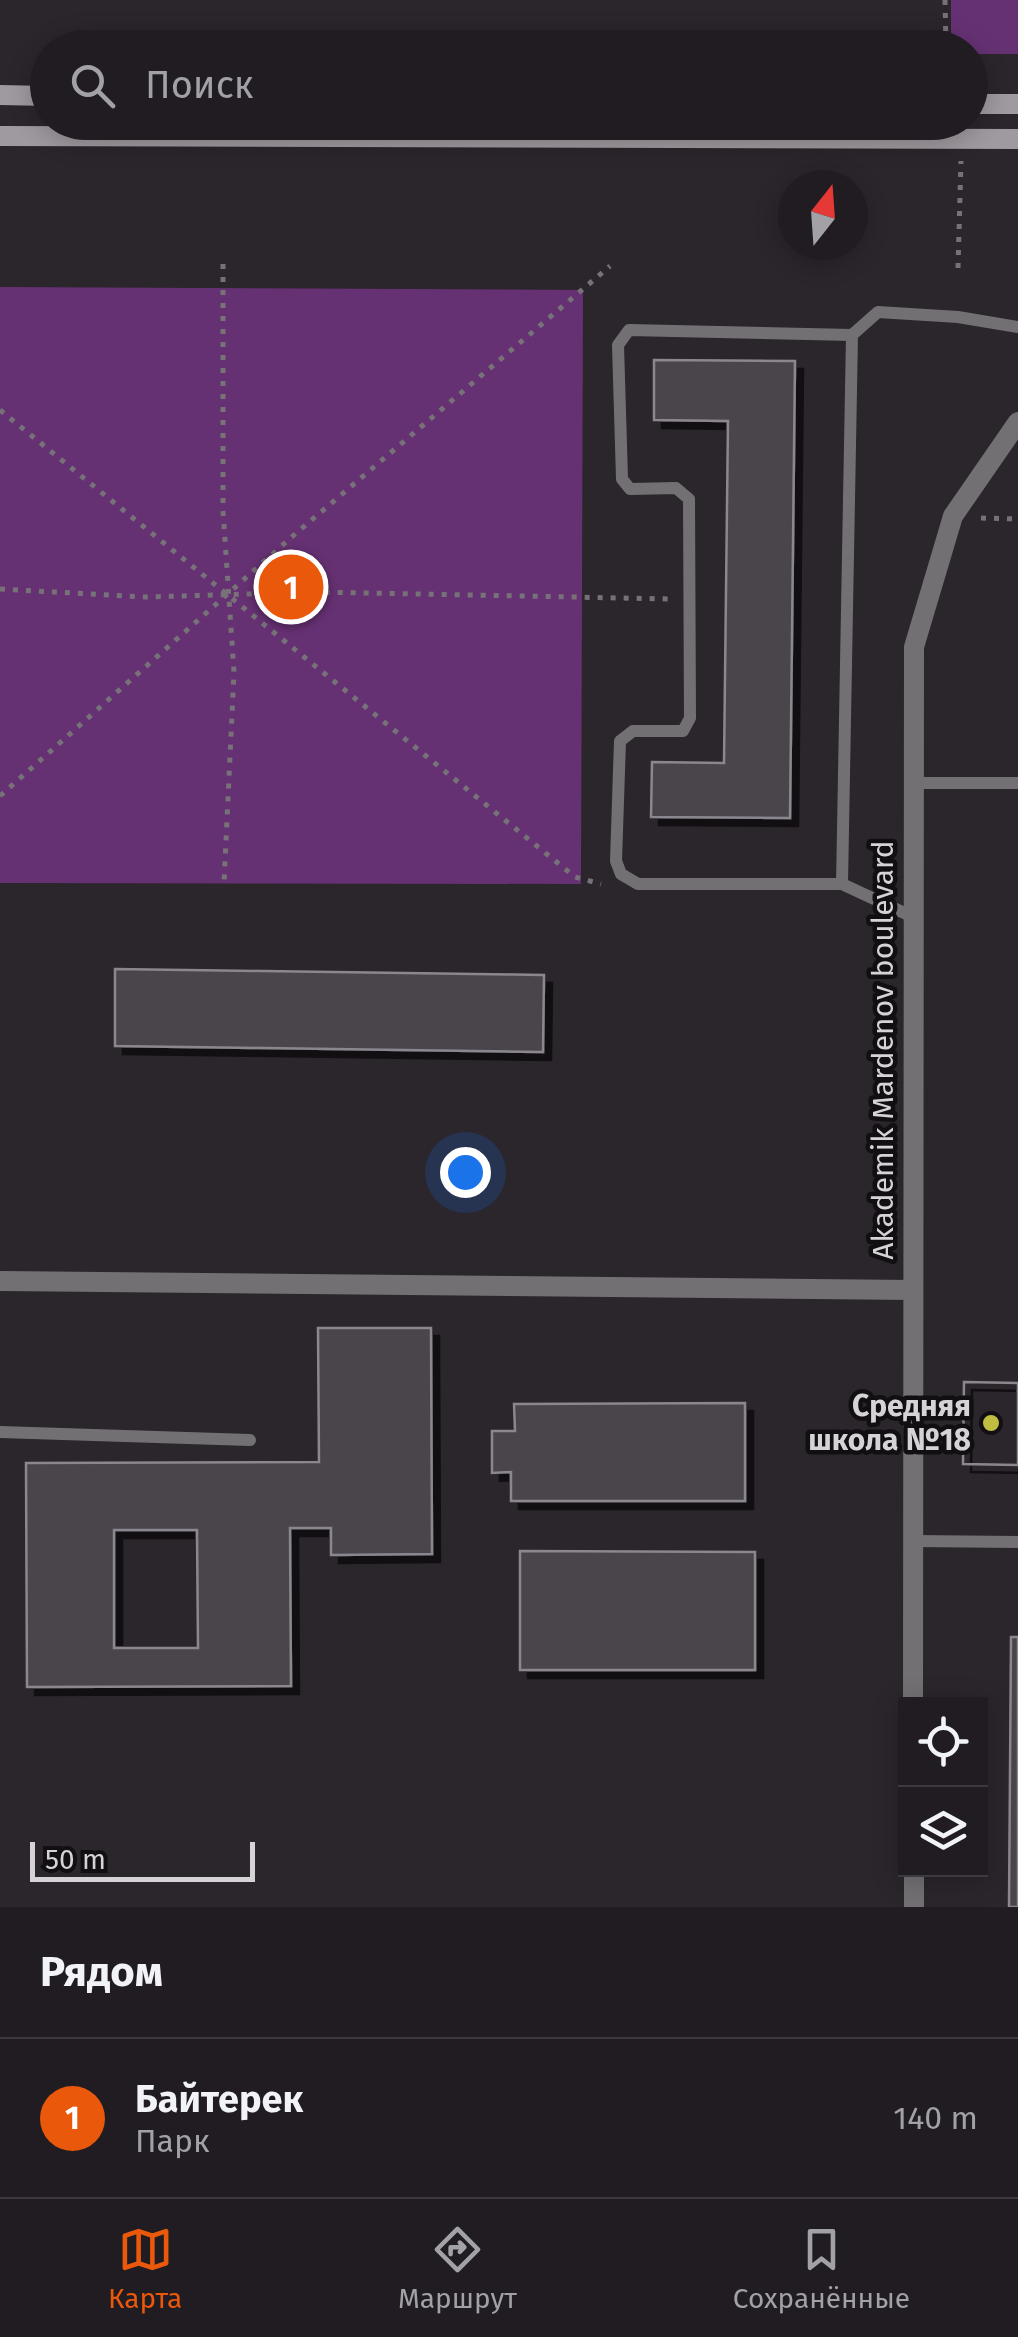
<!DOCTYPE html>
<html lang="ru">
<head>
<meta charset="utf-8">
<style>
  body { margin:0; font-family:"Fira Sans",sans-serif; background:#2d292e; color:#f1f3f6 }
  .controls { position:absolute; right:30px; bottom:30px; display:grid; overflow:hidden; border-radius:0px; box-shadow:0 5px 25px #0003 }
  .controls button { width:90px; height:90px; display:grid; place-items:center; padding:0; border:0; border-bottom:2px solid #3d3a3f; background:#201c21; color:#f1f3f6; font:50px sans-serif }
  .compass { position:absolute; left:778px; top:170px; width:90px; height:90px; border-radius:50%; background:#201c21; box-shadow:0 5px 25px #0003; rotate:17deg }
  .scale { position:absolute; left:30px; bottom:25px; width:225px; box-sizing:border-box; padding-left:10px; border:5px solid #d6d3d7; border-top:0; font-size:28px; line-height:35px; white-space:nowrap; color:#d6d3d7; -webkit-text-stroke:8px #120f12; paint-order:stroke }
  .you { position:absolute; left:465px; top:1172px; width:35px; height:35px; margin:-25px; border:8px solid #fff; border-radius:50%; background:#1a73e8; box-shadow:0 0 0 15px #1a73e833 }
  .badge { display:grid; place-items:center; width:65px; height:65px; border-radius:50%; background:#ea580c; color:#fff; font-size:32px; font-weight:700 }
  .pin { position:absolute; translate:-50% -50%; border:5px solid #fff; box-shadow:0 2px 10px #0006 }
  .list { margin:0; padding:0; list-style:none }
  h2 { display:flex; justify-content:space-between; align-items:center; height:130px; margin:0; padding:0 40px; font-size:42px }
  h2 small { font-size:32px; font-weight:400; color:#a2a1a5 }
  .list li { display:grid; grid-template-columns:65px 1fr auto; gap:30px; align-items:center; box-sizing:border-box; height:160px; padding:0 40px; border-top:2px solid #3d3a3f }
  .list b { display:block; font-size:38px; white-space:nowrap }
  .list p { margin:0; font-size:32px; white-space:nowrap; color:#a2a1a5 }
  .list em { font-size:32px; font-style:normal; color:#a2a1a5 }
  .icon { flex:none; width:55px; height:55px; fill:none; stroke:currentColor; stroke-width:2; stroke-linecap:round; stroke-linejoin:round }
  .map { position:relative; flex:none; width:1018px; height:1907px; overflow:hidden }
  .search { position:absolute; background:#201c21; box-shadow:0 5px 25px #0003; left:30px; right:30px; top:30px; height:110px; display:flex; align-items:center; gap:25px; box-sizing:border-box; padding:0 35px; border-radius:55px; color:#a2a1a5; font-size:38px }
  .sheet { height:290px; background:#201c21 }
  nav { display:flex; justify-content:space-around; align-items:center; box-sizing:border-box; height:140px; border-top:2px solid #3d3a3f; background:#201c21; font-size:28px; color:#a2a1a5 }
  nav a { display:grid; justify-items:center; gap:5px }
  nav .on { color:#ea580c }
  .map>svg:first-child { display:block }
  .green { fill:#663173 }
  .building { fill:#4a454c; stroke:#8c868e; stroke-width:2.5; fill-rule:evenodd; filter:url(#shadow) }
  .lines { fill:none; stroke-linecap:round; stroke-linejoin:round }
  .path { stroke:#777278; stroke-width:5; stroke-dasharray:5 8; stroke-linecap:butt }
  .lane { stroke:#737074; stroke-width:12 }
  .street { stroke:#737074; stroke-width:20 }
  .secondary { stroke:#9e9a9f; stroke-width:20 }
  .poi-dot { fill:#bfbe41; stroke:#120f12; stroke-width:4 }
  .labels { text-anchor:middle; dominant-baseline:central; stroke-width:9; stroke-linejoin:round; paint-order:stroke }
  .street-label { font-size:30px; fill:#d6d3d7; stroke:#120f12 }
  .poi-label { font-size:30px; font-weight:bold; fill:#d6d3d7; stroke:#120f12; text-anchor:end }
</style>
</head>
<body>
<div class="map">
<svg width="1018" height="1907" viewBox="0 0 1018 1907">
  <defs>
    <filter id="shadow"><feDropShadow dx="8" dy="8" stdDeviation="0" flood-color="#0009"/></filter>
  </defs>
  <rect width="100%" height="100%" fill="#2b252c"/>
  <path class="green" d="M 951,0 L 1018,0 L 1018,54 L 971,54 L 970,48 L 951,47 Z
    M 0,287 L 583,290 L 581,884 L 0,883 Z"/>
  <path class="building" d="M 654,360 L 795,361 L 790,818 L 651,817 L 652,762 L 724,763 L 728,421 L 654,420 Z
    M 115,969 L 544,975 L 543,1052 L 115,1046 Z
    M 318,1328 L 431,1328 L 432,1554 L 331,1555 L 331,1528 L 290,1528 L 291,1686 L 27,1687 L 26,1463 L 319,1462 ZM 114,1530 L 197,1530 L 198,1648 L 114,1648 Z
    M 964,1382 L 1018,1383 L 1018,1465 L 963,1464 Z
    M 964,1382 L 1018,1383 L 1018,1465 L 963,1464 Z
    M 745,1403 L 745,1501 L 511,1501 L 511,1472 L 492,1473 L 492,1431 L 515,1431 L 514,1404 Z
    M 520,1551 L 755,1552 L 755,1670 L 520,1670 Z
    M 1011,1637 L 1018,1637 L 1018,1907 L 1009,1907 Z"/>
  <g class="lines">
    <path class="path" d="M 945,0 L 946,48
      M 223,264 L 223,511 L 234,672 L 224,883
      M 958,268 L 961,161
      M 0,410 L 575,877 L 601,884
      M 981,518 L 1018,519
      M 0,589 L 145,597 L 317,592 L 672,599
      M 0,796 L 294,535 L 610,266"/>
    <path class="lane" d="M 914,783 L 1018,783
      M 842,884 L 852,335
      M 913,917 L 842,884 L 638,884 L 621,874 L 616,861 L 620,741 L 633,731 L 683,731 L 690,718 L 689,499 L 676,488 L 630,489 L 622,479 L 618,345 L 629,330 L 852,335 L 878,312 L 958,317 L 1018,327
      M 0,1432 L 250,1440
      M 913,1541 L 1018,1542"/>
    <path class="street" d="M 0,1281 L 912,1290
      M 913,1704 L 914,647 L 953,516 L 1018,422
      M 914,1870 L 914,1907"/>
    <path class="secondary" d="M 0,95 L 48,96
      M 970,104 L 1018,104
      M 0,136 L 1018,139"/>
  </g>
  <circle class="poi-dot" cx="991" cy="1423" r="10"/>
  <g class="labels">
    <g class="street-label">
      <text transform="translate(883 1050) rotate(-90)">Akademik Mardenov boulevard</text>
    </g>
    <g class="poi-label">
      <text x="971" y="1406">Средняя<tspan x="971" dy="34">школа №18</tspan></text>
    </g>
  </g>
</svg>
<div class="controls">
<button><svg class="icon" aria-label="locate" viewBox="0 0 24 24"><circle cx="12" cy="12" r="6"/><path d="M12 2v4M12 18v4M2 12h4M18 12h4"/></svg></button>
<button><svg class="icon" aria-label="layers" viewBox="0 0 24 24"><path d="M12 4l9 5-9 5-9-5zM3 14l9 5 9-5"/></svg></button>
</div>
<svg class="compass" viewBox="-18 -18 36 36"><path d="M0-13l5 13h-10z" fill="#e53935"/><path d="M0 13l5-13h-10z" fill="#a2a1a5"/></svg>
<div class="scale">50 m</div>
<div class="you"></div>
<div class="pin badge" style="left:291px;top:587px">1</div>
<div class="search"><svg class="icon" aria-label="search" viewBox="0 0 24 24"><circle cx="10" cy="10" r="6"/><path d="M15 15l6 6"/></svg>Поиск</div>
</div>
<section class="sheet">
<h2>Рядом<small></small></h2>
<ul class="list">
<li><span class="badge">1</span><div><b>Байтерек</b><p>Парк</p></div><em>140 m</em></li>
</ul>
</section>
<nav>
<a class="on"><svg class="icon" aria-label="map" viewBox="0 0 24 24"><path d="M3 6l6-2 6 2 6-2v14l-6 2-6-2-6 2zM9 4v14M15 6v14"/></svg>Карта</a>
<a><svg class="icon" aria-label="directions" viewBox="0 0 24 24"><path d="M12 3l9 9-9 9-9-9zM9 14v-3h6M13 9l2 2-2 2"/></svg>Маршрут</a>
<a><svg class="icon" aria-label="saved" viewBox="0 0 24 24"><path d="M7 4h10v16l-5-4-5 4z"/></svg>Сохранённые</a>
</nav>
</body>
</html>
